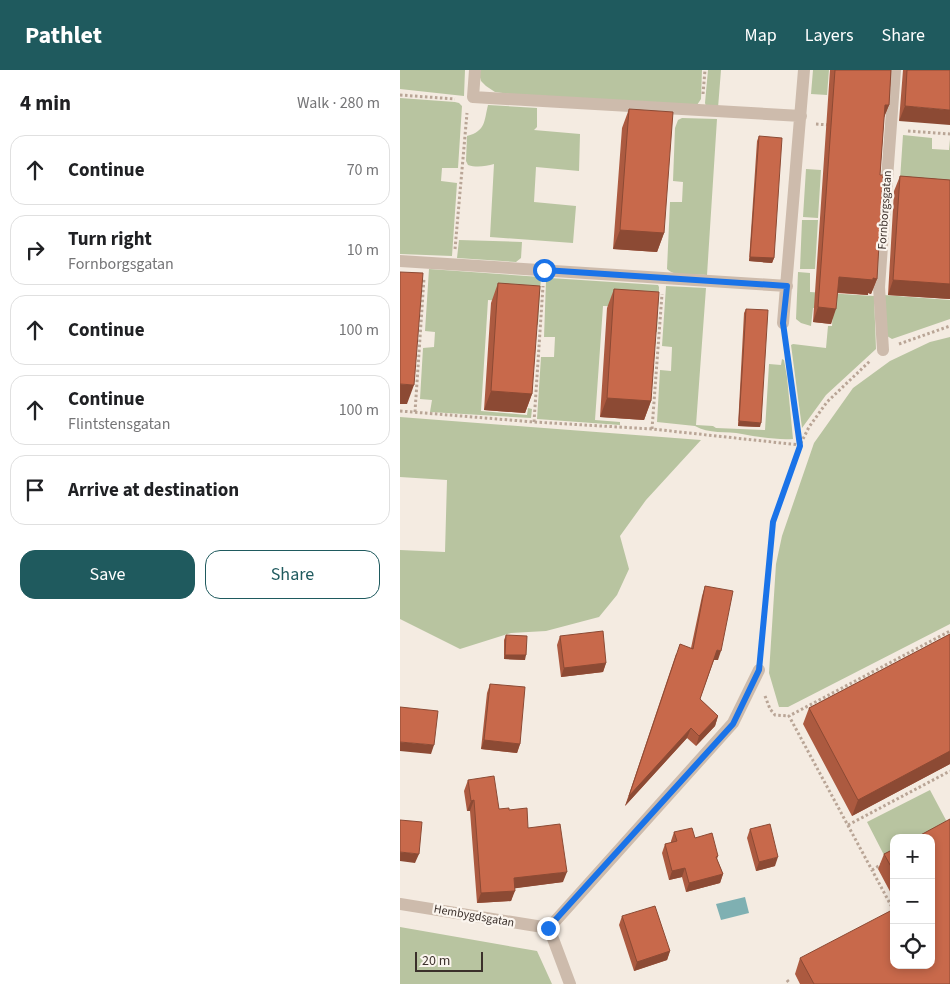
<!DOCTYPE html>
<html lang="en">
<head>
<meta charset="utf-8">
<style>
  body { margin:0; font-family:"Source Sans 3",sans-serif; background:#f6f6f6; color:#202124 }
  .controls { position:absolute; right:15px; bottom:15px; display:grid; overflow:hidden; border-radius:10px; box-shadow:0 2px 8px #0003 }
  .controls button { width:45px; height:45px; display:grid; place-items:center; padding:0; border:0; border-bottom:1px solid #e0e0e0; background:#fff; color:#202124; font:25px sans-serif }
  .scale { position:absolute; left:15px; bottom:12px; width:68px; box-sizing:border-box; padding-left:5px; border:2px solid #3b302b; border-top:0; font-size:14px; line-height:18px; white-space:nowrap; color:#3b302b; -webkit-text-stroke:4px #fbf5ee; paint-order:stroke }
  .stop { position:absolute; width:15px; height:15px; margin:-11px; border:4px solid #1a73e8; border-radius:50%; background:#fff }
  .stop.end { background:#1a73e8; border-color:#fff; box-shadow:0 1px 5px #0008 }
  .list { margin:0; padding:0; list-style:none }
  h2 { display:flex; justify-content:space-between; align-items:center; height:65px; margin:0; padding:0 20px; font-size:21px }
  h2 small { font-size:16px; font-weight:400; color:#757577 }
  .list li { display:grid; grid-template-columns:32px 1fr auto; gap:15px; align-items:center; box-sizing:border-box; height:70px; margin:0 10px 10px; padding:0 10px; border:1px solid #e0e0e0; border-radius:15px }
  .list b { display:block; font-size:19px; white-space:nowrap }
  .list p { margin:0; font-size:16px; white-space:nowrap; color:#757577 }
  .list em { font-size:16px; font-style:normal; color:#757577 }
  .actions { display:flex; gap:10px; padding:15px 20px }
  .actions a { flex:1; padding:11px 0; border:1px solid #1f5a5e; border-radius:15px; text-align:center; font-size:18px; color:#1f5a5e }
  .actions .main { background:#1f5a5e; color:#fff }
  .icon { flex:none; width:28px; height:28px; fill:none; stroke:currentColor; stroke-width:2; stroke-linecap:round; stroke-linejoin:round }
  .map { position:relative; flex:none; width:550px; height:914px; overflow:hidden }
  header { display:flex; align-items:center; gap:30px; box-sizing:border-box; height:70px; padding:0 25px; background:#1f5a5e; color:#fff }
  header strong { font-size:24px }
  nav { display:flex; gap:28px; margin-inline-start:auto; font-size:18px }
  main { display:flex }
  aside { flex:1; background:#fff }
  .map>svg:first-child { display:block }
  .green { fill:#b8c4a0 }
  .water { fill:#7fb0b2 }
  .lines { fill:none; stroke-linecap:round; stroke-linejoin:round }
  .path { stroke:#b9a596; stroke-width:3; stroke-dasharray:2.5 2.5; stroke-linecap:butt }
  .minor { stroke:#cdbbac; stroke-width:12 }
  .wall { fill:#ac5a40 }
  .shaded-wall { fill:#8c4a34 }
  .building { fill:#c8694b; stroke:#8c4a34 }
  .route { stroke:#1a73e8; stroke-width:6 }
  .labels { text-anchor:middle; dominant-baseline:central; stroke-width:4.5; stroke-linejoin:round; paint-order:stroke }
  .street-label { font-size:12px; fill:#3b302b; stroke:#fbf5ee }
</style>
</head>
<body>
<header>
<strong>Pathlet</strong>
<nav><a>Map</a><a>Layers</a><a>Share</a></nav>
</header>
<main>
<aside>
<h2>4 min<small>Walk · 280 m</small></h2>
<ul class="list">
<li><svg class="icon" aria-label="ahead" viewBox="0 0 24 24"><path d="M12 20V5M6 11l6-6 6 6"/></svg><div><b>Continue</b></div><em>70 m</em></li>
<li><svg class="icon" aria-label="right" viewBox="0 0 24 24"><path d="M7 20v-9h11M14 6l5 5-5 5"/></svg><div><b>Turn right</b><p>Fornborgsgatan</p></div><em>10 m</em></li>
<li><svg class="icon" aria-label="ahead" viewBox="0 0 24 24"><path d="M12 20V5M6 11l6-6 6 6"/></svg><div><b>Continue</b></div><em>100 m</em></li>
<li><svg class="icon" aria-label="ahead" viewBox="0 0 24 24"><path d="M12 20V5M6 11l6-6 6 6"/></svg><div><b>Continue</b><p>Flintstensgatan</p></div><em>100 m</em></li>
<li><svg class="icon" aria-label="arrive" viewBox="0 0 24 24"><path d="M6 21V4h12l-3 4 3 4H6"/></svg><div><b>Arrive at destination</b></div></li>
</ul>
<div class="actions"><a class="main">Save</a><a>Share</a></div>
</aside>
<div class="map">
<svg width="550" height="914" viewBox="0 0 550 914">
  <rect width="100%" height="100%" fill="#f4ebe1"/>
  <path class="green" d="M 0,0 L 65,0 L 64,26 L 0,19 Z
    M 78,0 L 302,0 L 301,29 L 297,35 L 126,26 L 95,22 L 86,16 L 81,11 Z
    M 308,0 L 321,0 L 318,38 L 306,36 L 305,33 Z
    M 413,0 L 429,0 L 427,25 L 411,24 Z
    M 0,28 L 55,32 L 59,33 L 62,36 L 58,98 L 42,98 L 41,111 L 57,113 L 52,186 L 0,184 Z
    M 88,35 L 137,38 L 137,57 L 134,60 L 180,64 L 179,101 L 136,97 L 134,132 L 176,136 L 173,173 L 90,167 L 94,94 C 86,96 77,98 68,95 L 66,91 L 67,66 C 86,61 84,51 88,35 Z
    M 282,48 L 317,49 L 307,205 C 296,204 274,207 267,199 L 270,132 L 282,132 L 283,112 L 273,111 L 275,58 L 278,50 Z
    M 503,65 L 532,68 L 532,79 L 549,80 L 550,69 L 550,114 L 500,110 Z
    M 406,99 L 421,100 L 418,148 L 403,147 Z
    M 402,150 L 418,150 L 415,199 L 400,199 Z
    M 59,170 L 122,172 L 121,188 L 116,192 L 57,188 Z
    M 29,199 L 141,207 L 138,255 L 134,254 L 135,233 L 88,230 L 81,341 L 127,345 L 128,338 L 132,339 L 131,348 L 30,342 L 32,330 L 20,329 L 23,278 L 34,277 L 35,262 L 25,261 Z
    M 398,202 L 410,203 L 410,222 L 474,226 L 476,279 L 426,325 L 402,358 L 391,275 L 393,274 L 426,278 L 428,256 L 432,256 L 433,239 L 413,238 L 411,256 L 401,253 L 396,249 Z
    M 150,208 L 258,215 L 259,217 L 257,262 L 254,262 L 254,237 L 203,236 L 195,350 L 220,352 L 220,355 L 137,349 L 141,287 L 154,287 L 155,267 L 144,267 L 146,211 Z
    M 266,216 L 306,218 L 296,355 L 313,356 L 316,358 L 365,360 L 369,294 L 381,295 L 382,289 L 384,290 L 387,307 L 393,369 C 376,370 358,367 342,364 C 327,361 308,364 295,356 L 257,352 L 260,300 L 271,301 L 272,277 L 262,276 Z
    M 484,225 L 550,230 L 550,249 L 492,269 L 487,266 Z
    M 550,267 L 550,554 L 388,637 L 379,637 L 369,603 L 376,494 L 382,466 L 414,373 L 453,318 L 490,291 L 530,272 Z
    M 0,347 L 301,370 L 246,430 L 220,466 L 229,499 L 217,525 L 199,547 L 146,561 L 111,563 L 60,579 L 0,549 L 0,480 L 45,482 L 47,410 L 0,407 Z
    M 530,720 L 547,752 L 517,768 L 494,768 L 494,780 L 484,785 L 467,752 Z
    M 0,857 L 137,881 L 152,914 L 0,914 Z"/>
  <path class="water" d="M 345,827 L 349,843 L 321,850 L 316,834 Z"/>
  <g class="lines">
    <path class="path" d="M 303,24 L 305,0
      M 0,25 L 55,29
      M 416,54 L 429,55
      M 508,61 L 550,64
      M 55,179 L 67,43
      M 499,274 L 550,256
      M 0,341 L 134,352 L 252,359 L 400,375 L 385,269
      M 15,342 L 24,208
      M 134,352 L 143,216
      M 252,359 L 262,224
      M 360,583 L 373,452 L 400,375 L 409,357 L 427,332 L 470,291
      M 365,626 L 370,639 L 375,645 L 389,646
      M 448,755 L 550,701
      M 472,800 L 482,794
      M 494,841 L 389,646 L 550,561
      M 387,910 L 390,914"/>
    <path class="minor" d="M 75,0 L 73,27 L 401,46
      M 0,191 L 387,216
      M 383,253 L 404,0
      M 483,280 L 479,217 L 495,0
      M 0,834 L 149,858
      M 149,858 L 333,653 L 359,600
      M 149,858 L 170,914"/>
  </g>
  <path class="wall" d="M 430,0 L 491,0 L 489,35 L 484,47 L 480,105 L 477,209 L 471,224 L 468,223 L 468,225 L 437,223 L 431,254 L 413,252 Z
    M 503,0 L 550,0 L 499,51 Z
    M 229,39 L 264,163 L 257,182 L 213,179 L 222,58 Z
    M 359,66 L 374,188 L 372,193 L 349,191 L 357,71 Z
    M 500,106 L 550,110 L 550,229 L 488,225 L 494,121 Z
    M 98,213 L 132,324 L 125,343 L 84,340 L 91,233 Z
    M 214,219 L 251,331 L 244,350 L 200,347 L 207,238 Z
    M 346,239 L 360,357 L 338,356 L 344,243 Z
    M 305,516 L 318,590 L 314,590 L 300,629 L 318,646 L 315,656 L 296,676 L 287,668 L 225,736 L 276,584 L 291,578 L 302,526 Z
    M 550,564 L 550,694 L 452,746 L 403,654 L 409,638 Z
    M 106,565 L 125,590 L 104,589 L 104,570 Z
    M 160,566 L 206,593 L 203,602 L 161,607 L 157,575 Z
    M 90,614 L 120,674 L 117,683 L 81,679 L 87,623 Z
    M 68,710 L 99,739 L 109,740 L 128,758 L 163,812 L 115,818 L 111,831 L 77,833 L 70,741 L 67,741 L 64,721 Z
    M 350,759 L 375,796 L 356,801 L 347,768 Z
    M 274,762 L 295,768 L 318,786 L 317,789 L 323,804 L 320,813 L 286,822 L 282,807 L 269,810 L 262,783 L 265,774 L 271,773 L 271,771 Z
    M 494,779 L 494,829 L 478,799 L 484,784 Z
    M 222,846 L 270,881 L 267,890 L 234,901 L 219,855 Z
    M 400,888 L 550,914 L 400,914 L 395,904 Z"/>
  <path class="shaded-wall" d="M 485,35 L 489,35 L 483,50 Z
    M 505,36 L 550,40 L 550,55 L 499,51 Z
    M 220,160 L 264,163 L 257,182 L 213,179 Z
    M 350,187 L 374,188 L 372,193 L 349,191 Z
    M 439,207 L 473,208 L 477,209 L 471,224 L 468,223 L 468,225 L 433,222 Z
    M 493,210 L 550,214 L 550,229 L 488,225 Z
    M 418,237 L 436,239 L 431,254 L 413,252 Z
    M 0,314 L 14,315 L 7,334 L 0,334 Z
    M 91,321 L 132,324 L 125,343 L 84,340 Z
    M 207,328 L 251,331 L 244,350 L 200,347 Z
    M 339,351 L 361,353 L 360,357 L 338,356 Z
    M 317,580 L 321,581 L 318,590 L 313,590 Z
    M 105,585 L 126,585 L 125,590 L 104,589 Z
    M 206,593 L 203,602 L 161,607 L 164,598 Z
    M 318,646 L 315,656 L 296,676 L 299,666 Z
    M 291,658 L 287,668 L 225,736 L 229,726 Z
    M 84,670 L 120,674 L 117,683 L 81,679 Z
    M 0,672 L 34,675 L 31,684 L 0,681 Z
    M 550,681 L 550,694 L 452,746 L 458,730 Z
    M 74,730 L 70,741 L 67,741 L 71,731 Z
    M 0,782 L 19,784 L 15,793 L 0,791 Z
    M 378,787 L 375,796 L 356,801 L 359,792 Z
    M 285,798 L 282,807 L 269,810 L 272,801 Z
    M 167,802 L 163,812 L 110,819 L 114,808 Z
    M 323,804 L 320,813 L 286,822 L 289,813 Z
    M 115,821 L 111,831 L 77,833 L 81,823 Z
    M 270,881 L 267,890 L 234,901 L 237,892 Z"/>
  <path class="building" d="M 435,0 L 491,0 L 489,35 L 485,35 L 480,105 L 483,105 L 477,209 L 473,208 L 473,210 L 439,207 L 436,239 L 418,237 Z
    M 507,0 L 550,0 L 550,40 L 505,36 Z
    M 229,39 L 273,42 L 264,163 L 220,160 Z
    M 359,66 L 382,68 L 374,188 L 350,187 Z
    M 500,106 L 550,110 L 550,214 L 493,210 Z
    M 0,202 L 23,203 L 14,315 L 0,314 Z
    M 98,213 L 140,216 L 132,324 L 91,321 Z
    M 214,219 L 259,222 L 251,331 L 207,328 Z
    M 346,239 L 368,240 L 361,353 L 339,351 Z
    M 305,516 L 333,521 L 321,581 L 317,580 L 300,629 L 318,646 L 299,666 L 291,658 L 229,726 L 280,574 L 293,579 Z
    M 203,561 L 206,593 L 164,598 L 160,566 Z
    M 550,564 L 550,681 L 458,730 L 409,638 Z
    M 106,565 L 127,566 L 126,585 L 105,585 Z
    M 90,614 L 125,617 L 120,674 L 84,670 Z
    M 0,637 L 38,641 L 34,675 L 0,672 Z
    M 94,706 L 99,739 L 109,738 L 109,740 L 127,738 L 128,758 L 160,754 L 167,802 L 114,808 L 115,821 L 81,823 L 74,730 L 71,731 L 68,710 Z
    M 550,749 L 550,914 L 414,914 L 400,888 L 494,839 L 494,895 L 531,895 L 531,768 L 515,768 Z
    M 0,750 L 22,752 L 19,784 L 0,782 Z
    M 370,754 L 378,787 L 359,792 L 350,759 Z
    M 292,758 L 295,768 L 312,763 L 318,786 L 316,787 L 323,804 L 289,813 L 285,798 L 272,801 L 265,774 L 277,771 L 274,762 Z
    M 494,779 L 494,802 L 484,784 Z
    M 255,836 L 270,881 L 237,892 L 222,846 Z"/>
  <g class="lines">
    <path class="route" d="M 144,200 L 387,216 L 383,253 L 400,376 L 373,452 L 359,600 L 333,654 L 148,858"/>
  </g>
  <g class="labels">
    <g class="street-label">
      <text transform="translate(485 140) rotate(-86)">Fornborgsgatan</text>
      <text transform="translate(74 846) rotate(10)">Hembygdsgatan</text>
    </g>
  </g>
</svg>
<div class="controls">
<button>+</button>
<button>−</button>
<button><svg class="icon" aria-label="locate" viewBox="0 0 24 24"><circle cx="12" cy="12" r="6"/><path d="M12 2v4M12 18v4M2 12h4M18 12h4"/></svg></button>
</div>
<div class="scale">20 m</div>
<div class="stop" style="left:144px;top:200px"></div>
<div class="stop end" style="left:148px;top:858px"></div>
</div>
</main>
</body>
</html>
